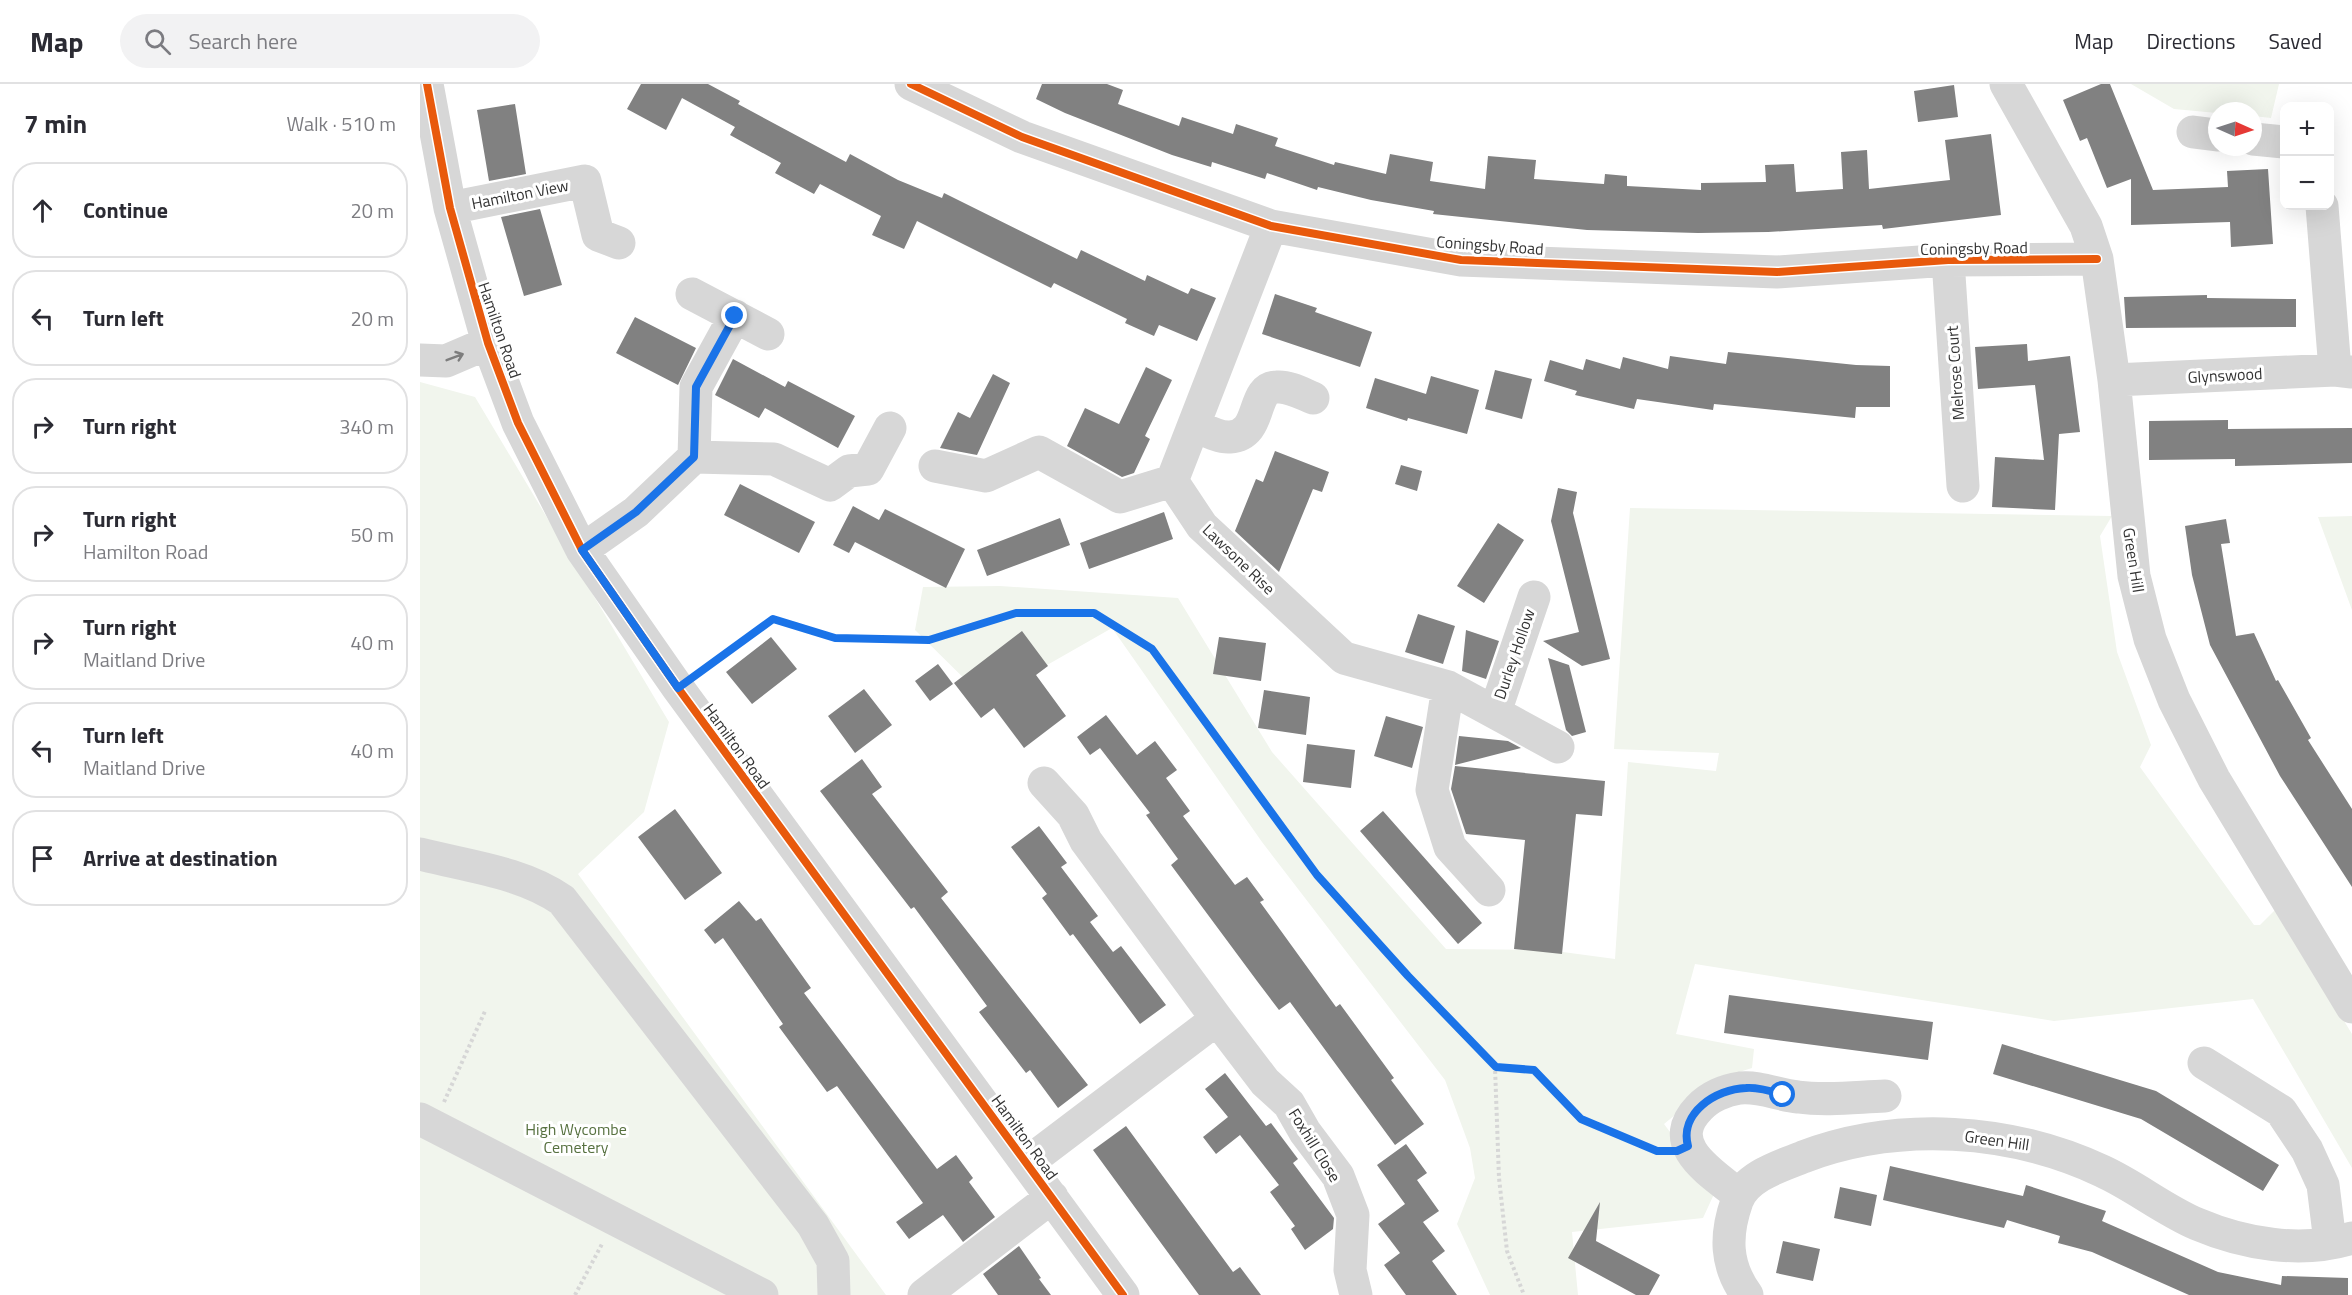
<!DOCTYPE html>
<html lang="en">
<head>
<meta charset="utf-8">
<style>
  body { margin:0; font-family:"Titillium Web",sans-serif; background:#f2f2f3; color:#2b2b33 }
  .controls { position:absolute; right:18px; top:18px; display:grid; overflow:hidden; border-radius:12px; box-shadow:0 6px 24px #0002 }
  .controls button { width:54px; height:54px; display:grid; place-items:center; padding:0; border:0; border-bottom:2px solid #e1e1e2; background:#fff; color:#2b2b33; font:30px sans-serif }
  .compass { position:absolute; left:1788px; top:18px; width:54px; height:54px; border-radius:50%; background:#fff; box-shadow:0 6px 24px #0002; rotate:93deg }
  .stop { position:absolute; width:18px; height:18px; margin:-14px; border:4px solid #1a73e8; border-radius:50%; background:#fff }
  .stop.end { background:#1a73e8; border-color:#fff; box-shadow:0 2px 6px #0008 }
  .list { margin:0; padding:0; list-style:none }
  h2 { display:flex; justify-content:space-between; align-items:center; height:78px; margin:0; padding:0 24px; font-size:26px }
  h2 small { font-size:20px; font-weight:400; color:#7c7c81 }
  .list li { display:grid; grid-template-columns:39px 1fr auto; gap:18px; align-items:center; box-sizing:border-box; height:96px; margin:0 12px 12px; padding:0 12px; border:2px solid #e1e1e2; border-radius:24px }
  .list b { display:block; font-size:22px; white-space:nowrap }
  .list p { margin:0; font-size:20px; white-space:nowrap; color:#7c7c81 }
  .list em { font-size:20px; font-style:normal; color:#7c7c81 }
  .icon { flex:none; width:33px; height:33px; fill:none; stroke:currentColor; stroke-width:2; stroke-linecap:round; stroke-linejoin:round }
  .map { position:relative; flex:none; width:1932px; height:1211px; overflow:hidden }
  header { display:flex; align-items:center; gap:36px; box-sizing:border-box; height:84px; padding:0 30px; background:#fff; border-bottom:2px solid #e1e1e2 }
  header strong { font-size:28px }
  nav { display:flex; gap:33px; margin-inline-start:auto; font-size:21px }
  .search { width:420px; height:54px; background:#f2f2f3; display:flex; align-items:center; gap:15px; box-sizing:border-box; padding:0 21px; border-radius:33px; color:#7c7c81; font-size:22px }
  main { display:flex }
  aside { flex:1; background:#fff }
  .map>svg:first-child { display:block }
  .green { fill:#f1f5ed }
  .building { fill:#818181 }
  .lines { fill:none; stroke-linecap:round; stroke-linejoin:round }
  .path { stroke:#d6d6d6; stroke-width:4; stroke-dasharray:3 3; stroke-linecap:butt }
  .minor { stroke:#d7d7d7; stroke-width:33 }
  .cycleway-casing { stroke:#fff; stroke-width:11 }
  .cycleway { stroke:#e8590c; stroke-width:8 }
  .oneway { stroke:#7d7d7d }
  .route { stroke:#1a73e8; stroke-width:8 }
  .labels { text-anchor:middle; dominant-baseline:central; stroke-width:6; stroke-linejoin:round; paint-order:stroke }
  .street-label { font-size:16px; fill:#333; stroke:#fff }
  .park-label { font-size:16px; fill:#56703f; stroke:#fff }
</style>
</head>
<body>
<header>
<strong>Map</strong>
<div class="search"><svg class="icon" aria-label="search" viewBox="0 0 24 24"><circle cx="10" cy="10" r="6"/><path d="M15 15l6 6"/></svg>Search here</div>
<nav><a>Map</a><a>Directions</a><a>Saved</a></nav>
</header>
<main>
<aside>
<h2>7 min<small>Walk · 510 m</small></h2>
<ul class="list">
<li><svg class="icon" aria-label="ahead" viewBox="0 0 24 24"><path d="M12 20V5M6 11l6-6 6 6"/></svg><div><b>Continue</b></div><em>20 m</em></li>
<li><svg class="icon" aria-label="left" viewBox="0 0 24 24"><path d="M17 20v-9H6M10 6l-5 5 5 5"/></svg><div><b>Turn left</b></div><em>20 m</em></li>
<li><svg class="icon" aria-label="right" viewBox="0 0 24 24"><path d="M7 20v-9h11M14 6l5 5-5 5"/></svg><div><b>Turn right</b></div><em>340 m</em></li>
<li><svg class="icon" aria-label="right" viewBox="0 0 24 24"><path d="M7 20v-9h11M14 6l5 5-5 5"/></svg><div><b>Turn right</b><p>Hamilton Road</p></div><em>50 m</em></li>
<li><svg class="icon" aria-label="right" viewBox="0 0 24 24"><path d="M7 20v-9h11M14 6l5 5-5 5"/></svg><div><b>Turn right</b><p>Maitland Drive</p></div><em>40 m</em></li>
<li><svg class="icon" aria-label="left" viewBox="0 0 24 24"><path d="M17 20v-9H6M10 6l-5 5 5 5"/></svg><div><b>Turn left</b><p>Maitland Drive</p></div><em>40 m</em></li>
<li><svg class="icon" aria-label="arrive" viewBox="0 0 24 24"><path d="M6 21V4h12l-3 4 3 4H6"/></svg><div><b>Arrive at destination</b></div></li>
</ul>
</aside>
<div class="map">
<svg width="1932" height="1211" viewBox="0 0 1932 1211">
  <rect width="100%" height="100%" fill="#fff"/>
  <path class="green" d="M 1711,0 L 1859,0 L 1851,34 L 1833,32 L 1833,27 L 1797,29 L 1754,25 Z
    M 0,298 L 55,313 L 249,638 L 224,728 L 158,790 L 466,1211 L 0,1211 Z
    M 1210,424 L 1692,432 L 1680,452 L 1697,568 L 1731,661 L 1720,683 L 1834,841 L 1840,841 L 1856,825 L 1932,950 L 1932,1084 L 1833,915 L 1634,937 L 1275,880 L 1256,950 L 1334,965 L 1332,984 L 1300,994 L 1244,1040 L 1295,1108 L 1283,1134 L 1152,1148 L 1158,1211 L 1070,1211 L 1037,1140 L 1055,1094 L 1050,1064 L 1025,996 L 842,758 L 692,544 L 566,616 L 495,546 L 503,503 L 580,502 L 758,514 L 852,668 L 1026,865 L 1128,866 L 1195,875 L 1208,678 L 1296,687 L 1299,669 L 1194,665 Z
    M 1932,432 L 1932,526 L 1898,433 Z"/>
  <path class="building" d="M 221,0 L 288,0 L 320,17 L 318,20 L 426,78 L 430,70 L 478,96 L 522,114 L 524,109 L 657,175 L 661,166 L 725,197 L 727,191 L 768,210 L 771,204 L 796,214 L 777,257 L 739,241 L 734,252 L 705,239 L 707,235 L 634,199 L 631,204 L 497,137 L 484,165 L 452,151 L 461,132 L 400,100 L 394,110 L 355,89 L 361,79 L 310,51 L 315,43 L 262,14 L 246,46 L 207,25 Z
    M 622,0 L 687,0 L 703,6 L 698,20 L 759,42 L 762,33 L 813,50 L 816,40 L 858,54 L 855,62 L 914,81 L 915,78 L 966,90 L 970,70 L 1013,78 L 1010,97 L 1065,105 L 1068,72 L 1116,76 L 1114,95 L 1184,100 L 1185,90 L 1207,92 L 1207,102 L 1281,106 L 1281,99 L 1346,98 L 1345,81 L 1374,80 L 1376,108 L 1423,105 L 1421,68 L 1447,66 L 1449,105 L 1530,96 L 1525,56 L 1571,50 L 1581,131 L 1463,145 L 1462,141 L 1348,148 L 1278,149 L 1167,146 L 1013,130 L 1014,127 L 951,116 L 898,103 L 897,106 L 847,89 L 845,95 L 792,78 L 791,83 L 752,71 L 645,29 L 616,15 Z
    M 1681,0 L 1690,0 L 1733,106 L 1808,103 L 1807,87 L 1848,85 L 1853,160 L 1811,163 L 1810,138 L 1711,141 L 1711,95 L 1687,104 L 1667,54 L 1660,57 L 1643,16 Z
    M 1534,1 L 1538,33 L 1498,38 L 1494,7 Z
    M 95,20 L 106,90 L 69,97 L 57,26 Z
    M 120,125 L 142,201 L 104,212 L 81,133 Z
    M 855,210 L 897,224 L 895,228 L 952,248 L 940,283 L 842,250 Z
    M 1787,211 L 1787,214 L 1876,215 L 1876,243 L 1706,244 L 1704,213 Z
    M 215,233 L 276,264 L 258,301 L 196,269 Z
    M 1607,260 L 1608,277 L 1650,272 L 1660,348 L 1639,350 L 1635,426 L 1572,423 L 1575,373 L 1624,376 L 1615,301 L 1558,305 L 1555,263 Z
    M 1308,268 L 1436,281 L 1470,282 L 1470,323 L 1436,323 L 1435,334 L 1294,320 L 1293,326 L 1217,315 L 1214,325 L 1155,311 L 1157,307 L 1124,297 L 1130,276 L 1163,286 L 1166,275 L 1200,285 L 1203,273 L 1248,285 L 1250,272 L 1306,280 Z
    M 313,275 L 365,303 L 368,297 L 435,332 L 418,364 L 345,324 L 339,334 L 295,311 Z
    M 726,283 L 752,296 L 725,352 L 730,355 L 714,389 L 702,393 L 647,362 L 665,324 L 699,340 Z
    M 1075,286 L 1112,295 L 1102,335 L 1065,325 Z
    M 573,290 L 590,299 L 557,371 L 520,364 L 538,328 L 550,334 Z
    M 1011,292 L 1059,306 L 1047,350 L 988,334 L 987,337 L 946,324 L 955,294 L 1006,310 Z
    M 1808,336 L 1808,345 L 1932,344 L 1932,379 L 1815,382 L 1815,375 L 1729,376 L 1729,337 Z
    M 855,367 L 909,388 L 902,408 L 893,405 L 859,488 L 815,447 L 836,395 L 843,398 Z
    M 981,381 L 1002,387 L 997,407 L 975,400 Z
    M 320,400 L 395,438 L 379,469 L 304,431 Z
    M 1138,404 L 1157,408 L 1153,429 L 1190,575 L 1162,582 L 1123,557 L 1159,548 L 1131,437 Z
    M 433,422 L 459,436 L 465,425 L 545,465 L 526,504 L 435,458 L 429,469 L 413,461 Z
    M 744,428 L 753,455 L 669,485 L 660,459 Z
    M 640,434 L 650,461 L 567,492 L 557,466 Z
    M 1806,435 L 1810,459 L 1801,460 L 1816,552 L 1834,549 L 1856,597 L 1858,596 L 1891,654 L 1888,656 L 1932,725 L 1932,803 L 1860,692 L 1790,561 L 1772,491 L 1765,442 Z
    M 1078,439 L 1104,456 L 1064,519 L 1037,502 Z
    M 998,530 L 1035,542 L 1023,580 L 985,568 Z
    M 1046,546 L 1079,557 L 1066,595 L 1042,587 Z
    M 602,547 L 628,582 L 616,591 L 646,632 L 604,664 L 574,624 L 561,634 L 534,599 Z
    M 351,553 L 377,585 L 332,620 L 306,588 Z
    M 799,553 L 846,559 L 841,597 L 793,590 Z
    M 1128,574 L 1149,581 L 1166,648 L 1152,652 L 1146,646 Z
    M 518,580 L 533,600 L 510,617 L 495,597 Z
    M 444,605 L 472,641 L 435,669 L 408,632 Z
    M 844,606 L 890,613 L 886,651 L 838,644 Z
    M 686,631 L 717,671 L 735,657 L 757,686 L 746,694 L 770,727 L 763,732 L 815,801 L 827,793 L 844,816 L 840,818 L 916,923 L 920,920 L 974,994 L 971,996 L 1004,1040 L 975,1061 L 870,918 L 859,926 L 837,897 L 751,781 L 758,775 L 726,731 L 730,729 L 680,664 L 670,671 L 657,653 Z
    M 966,632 L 1003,643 L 992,684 L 954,672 Z
    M 1039,652 L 1088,657 L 1101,664 L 1035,681 Z
    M 887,660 L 935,666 L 931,704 L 883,698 Z
    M 442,675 L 462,703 L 452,710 L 528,808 L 521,814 L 668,1001 L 638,1024 L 610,986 L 606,989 L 559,928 L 567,922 L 494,823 L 491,825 L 400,707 Z
    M 1035,682 L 1185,697 L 1182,732 L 1156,730 L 1142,870 L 1094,865 L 1105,756 L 1046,750 L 1031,705 Z
    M 255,725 L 302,789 L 265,816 L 218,753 Z
    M 963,727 L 1062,839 L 1038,860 L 940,747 Z
    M 619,742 L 647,779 L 641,783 L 678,832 L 670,838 L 693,868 L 701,862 L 746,921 L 720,940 L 653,850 L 650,852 L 622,814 L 627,810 L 591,763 Z
    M 319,817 L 336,837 L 341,834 L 391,904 L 384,909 L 517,1085 L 536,1071 L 553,1094 L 549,1098 L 575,1133 L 543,1158 L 523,1131 L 489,1155 L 476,1138 L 503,1119 L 417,1002 L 407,1008 L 359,943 L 363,940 L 303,854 L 295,860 L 284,846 Z
    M 1309,911 L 1513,938 L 1508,976 L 1304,949 Z
    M 1582,960 L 1736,1007 L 1859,1081 L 1843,1107 L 1721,1035 L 1573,990 Z
    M 805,989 L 846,1042 L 851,1039 L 878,1075 L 873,1079 L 914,1134 L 913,1145 L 885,1166 L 871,1145 L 875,1142 L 850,1108 L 859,1101 L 820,1051 L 796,1070 L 783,1053 L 808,1033 L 785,1005 Z
    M 706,1042 L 813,1188 L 820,1183 L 841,1211 L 779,1211 L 673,1066 Z
    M 986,1060 L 1007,1089 L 997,1096 L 1019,1127 L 1003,1138 L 1025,1167 L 1012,1177 L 1037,1211 L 986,1211 L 964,1181 L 980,1169 L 958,1140 L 985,1120 L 957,1081 Z
    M 1470,1082 L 1603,1112 L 1606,1101 L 1686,1127 L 1682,1137 L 1798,1188 L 1861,1201 L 1862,1192 L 1928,1194 L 1928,1211 L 1769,1211 L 1672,1168 L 1638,1159 L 1640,1152 L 1587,1136 L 1584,1144 L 1463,1116 Z
    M 1420,1103 L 1457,1111 L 1451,1142 L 1414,1134 Z
    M 1180,1118 L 1176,1157 L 1240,1191 L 1229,1211 L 1216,1211 L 1148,1174 Z
    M 1363,1157 L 1400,1165 L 1393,1197 L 1356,1189 Z
    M 599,1162 L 621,1194 L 619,1195 L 631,1211 L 578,1211 L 563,1190 Z"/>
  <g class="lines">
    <path class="path" d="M 280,588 L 353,535 L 415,554 L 509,556 L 596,529 L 674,529 L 732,565 L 897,791 L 988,892 L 1075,983 L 1079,1094 L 1087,1167 L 1104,1211
      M 1075,983 L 1114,986 L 1161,1035 L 1243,1068
      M 24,1018 L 66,925
      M 155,1211 L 182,1160"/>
    <path class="minor" d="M 7,0 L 30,124 L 68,259 L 98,339 L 162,466 L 258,604 L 703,1211
      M 491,0 L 602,53 L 851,142 L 1041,176 L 1357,188 L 1528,176 L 1677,175
      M 1586,0 L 1666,142 L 1677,175 L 1694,296 L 1714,492 L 1730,555 L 1754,616 L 1794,695 L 1932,923
      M 1773,48 L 1797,51
      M 1833,55 L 1864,58
      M 1902,122 L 1915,286
      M 30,124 L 165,97 L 178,151 L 199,159
      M 851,142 L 752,397 L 782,442 L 924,574 L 1028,603 L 1138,663
      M 1528,176 L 1543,402
      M 272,210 L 348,250
      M 0,276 L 26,277 L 68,259
      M 1694,296 L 1915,286 L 1932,288
      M 774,341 C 784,345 798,354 810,353 C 844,351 830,303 857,303 C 869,302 883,310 893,314
      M 274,373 L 276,303 L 315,232
      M 515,382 L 566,392 L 619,368 L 700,413 L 752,397
      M 162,466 L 216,428 L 274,373 L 354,375 L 410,401 L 429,387 L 448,385 L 470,344
      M 1028,603 L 1012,706 L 1030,763 L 1069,806
      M 1075,628 L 1114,513
      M 624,699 L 653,731 L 666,757 L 797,935
      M 0,770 C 47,782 102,788 142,816 L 393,1141 L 413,1177 L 414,1211
      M 1784,979 L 1861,1027 L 1887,1066 L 1903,1101 L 1910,1158
      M 0,1035 L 342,1211
      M 607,1079 L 797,935 L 845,998 L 869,1020 L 885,1048 L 918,1092 L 933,1131 L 930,1186 L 936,1211
      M 1319,1111 C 1292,1089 1243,1061 1279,1024 C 1289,1013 1305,1006 1320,1004 C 1340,1002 1358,1011 1378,1013 C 1407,1017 1437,1013 1465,1012
      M 504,1211 L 632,1113
      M 1327,1211 C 1305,1181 1305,1151 1317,1117 C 1326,1092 1361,1082 1383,1073 C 1478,1037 1590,1044 1682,1087 C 1715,1102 1744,1126 1777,1140 C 1824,1160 1882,1170 1932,1154"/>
    <g class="cycleway-casing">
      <path id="cycleway" d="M 7,0 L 30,124 L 68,259 L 98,339 L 162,466 L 258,604 L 703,1211
        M 491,0 L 602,53 L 851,142 L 1041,176 L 1357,188 L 1528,176 L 1677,175"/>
    </g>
    <use href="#cycleway" class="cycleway"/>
  </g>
  <defs><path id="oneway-shaft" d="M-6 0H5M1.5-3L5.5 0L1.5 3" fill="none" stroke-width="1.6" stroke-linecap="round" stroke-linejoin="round" transform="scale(1.5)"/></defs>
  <use class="oneway" href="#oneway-shaft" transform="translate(35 273) rotate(-21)"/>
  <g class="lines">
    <path class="route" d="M 315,232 L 276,303 L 274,373 L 216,428 L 162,466 L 258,604 L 353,535 L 415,554 L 509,556 L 596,529 L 674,529 L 732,565 L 897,791 L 988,892 L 1076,983 L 1114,986 L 1161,1035 L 1237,1067 L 1257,1067 L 1268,1062 C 1259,1029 1296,1005 1326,1004 C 1338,1003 1351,1007 1363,1011"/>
  </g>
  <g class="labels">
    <g class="street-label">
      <text transform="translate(100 110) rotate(-11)">Hamilton View</text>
      <text transform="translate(1070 161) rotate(4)">Coningsby Road</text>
      <text transform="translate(1554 164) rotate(-1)">Coningsby Road</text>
      <text transform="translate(80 246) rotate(71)">Hamilton Road</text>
      <text transform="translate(1535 289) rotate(-94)">Melrose Court</text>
      <text transform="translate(1805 291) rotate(-3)">Glynswood</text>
      <text transform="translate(819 475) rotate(44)">Lawsone Rise</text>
      <text transform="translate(1714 476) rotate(81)">Green Hill</text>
      <text transform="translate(1094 570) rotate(-71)">Durley Hollow</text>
      <text transform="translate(317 662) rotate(54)">Hamilton Road</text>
      <text transform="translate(605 1053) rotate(54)">Hamilton Road</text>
      <text transform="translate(1577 1056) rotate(8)">Green Hill</text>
      <text transform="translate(895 1061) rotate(58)">Foxhill Close</text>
    </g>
    <g class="park-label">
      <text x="156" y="1045">High Wycombe<tspan x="156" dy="18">Cemetery</tspan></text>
    </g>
  </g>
</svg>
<div class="controls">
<button>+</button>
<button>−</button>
</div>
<svg class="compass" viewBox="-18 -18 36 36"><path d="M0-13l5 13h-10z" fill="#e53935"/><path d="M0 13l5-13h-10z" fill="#7c7c81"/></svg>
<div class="stop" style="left:1363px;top:1011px"></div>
<div class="stop end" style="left:315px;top:232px"></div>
</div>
</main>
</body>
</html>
